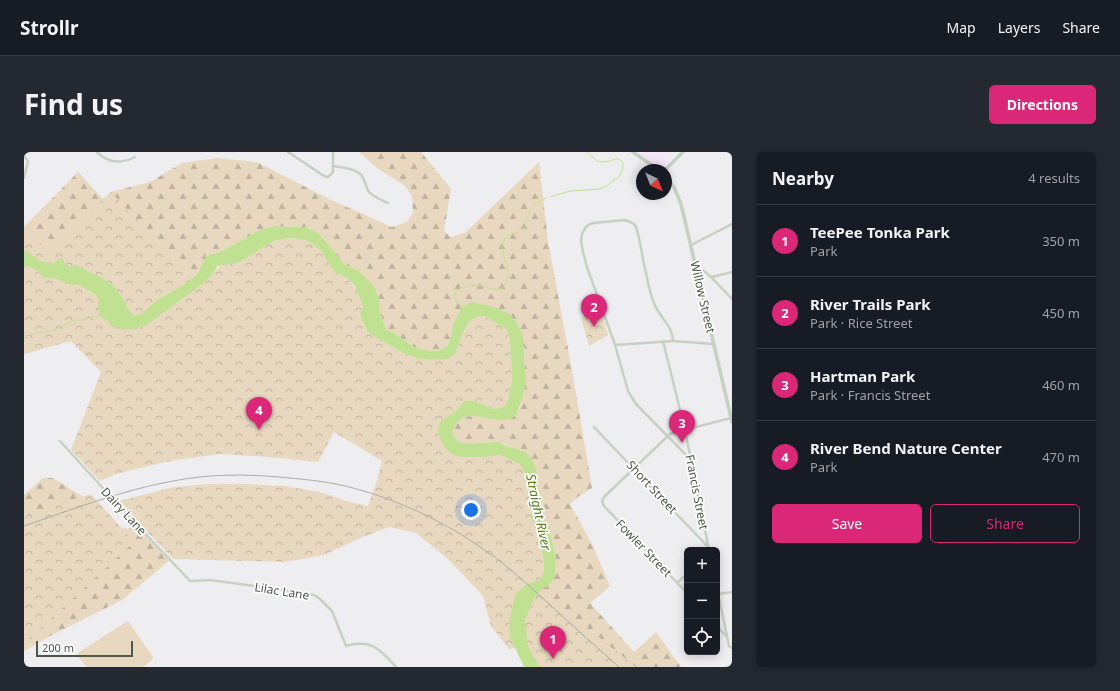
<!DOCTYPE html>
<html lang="en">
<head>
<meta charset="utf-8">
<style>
  body { margin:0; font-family:"Noto Sans",sans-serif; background:#242831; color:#f1f3f6 }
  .controls { position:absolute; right:12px; bottom:12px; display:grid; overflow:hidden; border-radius:6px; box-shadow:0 2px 10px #0003 }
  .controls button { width:36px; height:36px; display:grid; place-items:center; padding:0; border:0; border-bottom:1px solid #363941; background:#171b24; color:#f1f3f6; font:20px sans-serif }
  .compass { position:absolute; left:612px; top:12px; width:36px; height:36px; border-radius:50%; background:#171b24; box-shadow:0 2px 10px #0003; rotate:137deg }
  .scale { position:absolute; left:12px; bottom:10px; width:97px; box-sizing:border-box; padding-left:4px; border:2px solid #4d5848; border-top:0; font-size:11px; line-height:14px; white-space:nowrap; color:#4d5848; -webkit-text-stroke:3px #fff; paint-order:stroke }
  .you { position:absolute; left:447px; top:358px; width:14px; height:14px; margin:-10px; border:3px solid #fff; border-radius:50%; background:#1a73e8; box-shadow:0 0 0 6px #1a73e833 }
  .badge { display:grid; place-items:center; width:26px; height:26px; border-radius:50%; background:#db2777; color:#fff; font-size:13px; font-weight:700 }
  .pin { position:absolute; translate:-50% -33px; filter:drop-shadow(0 1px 2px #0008) }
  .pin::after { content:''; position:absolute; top:21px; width:14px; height:12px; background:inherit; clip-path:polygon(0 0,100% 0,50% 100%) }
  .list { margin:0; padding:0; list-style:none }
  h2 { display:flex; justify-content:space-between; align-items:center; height:52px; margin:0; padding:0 16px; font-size:17px }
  h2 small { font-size:13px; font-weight:400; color:#9ea1a6 }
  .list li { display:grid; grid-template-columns:26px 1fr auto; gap:12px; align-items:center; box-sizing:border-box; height:72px; padding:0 16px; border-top:1px solid #363941 }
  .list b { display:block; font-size:15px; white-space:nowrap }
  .list p { margin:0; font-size:13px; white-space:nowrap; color:#9ea1a6 }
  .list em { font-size:13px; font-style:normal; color:#9ea1a6 }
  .actions { display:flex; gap:8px; padding:12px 16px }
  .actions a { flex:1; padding:9px 0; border:1px solid #db2777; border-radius:6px; text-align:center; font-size:14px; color:#db2777 }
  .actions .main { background:#db2777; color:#fff }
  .icon { flex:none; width:22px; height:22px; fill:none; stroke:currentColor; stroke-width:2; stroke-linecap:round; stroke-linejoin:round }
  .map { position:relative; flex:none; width:708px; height:515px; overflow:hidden; border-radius:6px }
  header { display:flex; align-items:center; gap:24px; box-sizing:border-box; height:56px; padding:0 20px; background:#171b24; border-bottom:1px solid #363941 }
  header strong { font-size:19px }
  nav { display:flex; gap:22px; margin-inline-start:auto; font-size:14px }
  .intro { display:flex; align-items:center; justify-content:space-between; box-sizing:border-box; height:96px; padding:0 24px }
  h1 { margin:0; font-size:28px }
  .button { padding:10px 18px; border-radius:6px; background:#db2777; color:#fff; font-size:14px; font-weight:700 }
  main { display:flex; gap:24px; padding:0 24px }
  aside { flex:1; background:#171b24; border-radius:6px; box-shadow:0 2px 10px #0003 }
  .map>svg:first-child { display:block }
  .commercial { fill:#f7e8f9 }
  .forest { fill:url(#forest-firs) }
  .park { fill:url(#park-crowns) }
  .pitch { fill:#e9d8c0 }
  .water { fill:#c1e192 }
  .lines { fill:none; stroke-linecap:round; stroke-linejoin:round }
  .stream { stroke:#c1e192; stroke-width:1 }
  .minor { stroke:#c7d1c2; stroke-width:2.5 }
  .tertiary { stroke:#c7d1c2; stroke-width:3.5 }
  .rail { stroke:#a9afa8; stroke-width:1 }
  .labels { text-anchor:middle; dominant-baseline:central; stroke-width:3.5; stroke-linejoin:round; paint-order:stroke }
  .street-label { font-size:12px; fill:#4d5848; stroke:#fff }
  .water-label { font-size:13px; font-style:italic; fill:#58821b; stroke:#fff }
</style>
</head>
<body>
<header>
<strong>Strollr</strong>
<nav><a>Map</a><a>Layers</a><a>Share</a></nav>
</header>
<div class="intro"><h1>Find us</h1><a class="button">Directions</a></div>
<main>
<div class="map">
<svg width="708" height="515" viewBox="0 0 708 515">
  <defs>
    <pattern id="forest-firs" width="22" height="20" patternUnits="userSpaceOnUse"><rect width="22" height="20" fill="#e9d8c0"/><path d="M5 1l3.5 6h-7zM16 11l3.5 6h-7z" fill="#bfb29e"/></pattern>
    <pattern id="park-crowns" width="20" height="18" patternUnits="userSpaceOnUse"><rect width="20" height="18" fill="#e9d8c0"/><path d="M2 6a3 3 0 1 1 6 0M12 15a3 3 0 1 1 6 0" fill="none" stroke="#bfb29e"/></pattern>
  </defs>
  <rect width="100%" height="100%" fill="#eeedf0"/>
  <path class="commercial" d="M 613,0 L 639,0 L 648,8 L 637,18 Z"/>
  <path class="forest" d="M 335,0 L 397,0 L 427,37 L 420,79 L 427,85 L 442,80 L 515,10 L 524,89 L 549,224 L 568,336 L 555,344 L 546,352 L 569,394 L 586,434 L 566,451 L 610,500 L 632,480 L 657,515 L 559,515 L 536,499 L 504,494 L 510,446 L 531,421 L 532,406 L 527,384 L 519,372 L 514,343 L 514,326 L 511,313 L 487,295 L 476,290 L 445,292 L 435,290 L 430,285 L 428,279 C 429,275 431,271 434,268 C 444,261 460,265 470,268 L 496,257 L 502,227 L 500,209 L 501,196 L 463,154 L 453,151 L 438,155 L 429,172 L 427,186 L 423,194 L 415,199 L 400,198 L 390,195 L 370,181 L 362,178 L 356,160 L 355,148 L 352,138 L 333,118 L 320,112 L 299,86 L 291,79 L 281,75 L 267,75 L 251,74 L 236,78 L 194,101 L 186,102 L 182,103 L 177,117 L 170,125 L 149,140 L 0,99 L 0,75 L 54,20 L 79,47 L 87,40 L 126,30 L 158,11 L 193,6 L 233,10 L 305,47 L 368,75 L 383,70 L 389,60 L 388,44 L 381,34 L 353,16 Z
    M 19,326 L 29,326 L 69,351 L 73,370 L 103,377 L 115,375 L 146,408 L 98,448 L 28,483 L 0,499 L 0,343 Z"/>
  <path class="park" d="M 87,40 L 175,134 L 197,113 L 216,110 L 250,89 L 259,87 L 269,86 L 284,89 L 297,98 L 312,121 L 322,125 L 333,138 L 339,154 L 336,162 L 343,179 L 347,183 L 381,202 L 395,207 L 411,208 L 436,189 L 439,180 L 445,170 L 452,165 L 461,164 L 483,178 L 486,189 L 488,227 L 484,248 L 480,255 L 470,257 L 450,249 L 440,249 L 433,258 L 417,269 L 438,305 L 465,305 L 476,303 L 497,312 L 506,330 L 508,345 L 507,365 L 512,378 L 520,409 L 520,419 L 516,428 L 505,431 L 517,439 L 612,515 L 516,515 L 504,494 L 485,497 L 467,474 L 459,444 L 425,408 L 392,381 L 365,375 L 334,387 L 300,403 L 261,410 L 149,407 L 95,349 L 150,335 L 184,332 L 220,332 L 261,334 L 296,340 L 326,350 L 344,354 L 353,328 L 358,309 L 310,280 L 294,310 L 245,305 L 195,302 L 141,310 L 92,322 L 76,329 L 47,298 L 77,220 L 47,189 L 0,202 L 0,76 L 25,101 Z
    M 576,158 L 584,183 L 565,194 L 557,166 Z
    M 67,342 L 110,390 L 0,492 L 0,365 Z"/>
  <path class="pitch" d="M 104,469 L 129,505 L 128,508 L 119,515 L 63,515 L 53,504 L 55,500 Z"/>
  <path class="water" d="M 251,74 L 267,75 L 281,75 L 291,79 L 299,86 L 320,112 L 333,118 L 344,128 L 352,138 L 355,148 L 356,160 L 362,178 L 370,181 L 390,195 L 400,198 L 415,199 L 423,194 L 427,186 L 429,172 L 438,155 L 447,150 C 462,153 481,155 491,168 C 497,176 500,188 500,197 C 501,201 500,205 500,209 C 500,215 503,222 502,228 C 501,236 496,260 490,265 C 489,266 486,267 484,267 C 464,273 440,250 428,279 C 429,283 431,287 435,290 C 441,293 468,290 476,290 L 480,293 L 501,300 L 507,306 L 511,313 L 514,326 L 514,343 L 519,372 L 527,384 L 532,406 L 531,421 L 528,430 L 515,440 L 510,446 L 501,468 L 504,494 L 516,515 L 500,515 L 486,485 L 485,469 L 492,441 L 505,431 L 516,428 L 520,419 L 520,409 L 512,378 L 507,365 L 508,345 L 506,330 L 496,312 L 476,303 L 465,305 L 438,305 L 429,303 L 421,296 L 415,285 L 414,276 L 417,269 L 433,258 L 440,249 L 450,249 L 470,257 L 480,255 L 484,248 L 488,227 L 486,189 L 483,178 L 461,164 L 452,165 L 445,170 L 439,180 L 431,202 L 423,207 L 411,208 L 395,207 L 381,202 L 347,183 L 343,179 L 336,162 L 339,154 L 331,134 L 322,125 L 312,121 L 306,114 L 297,98 L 284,89 L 269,86 L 259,87 L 250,89 L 216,110 L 193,114 C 191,121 186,124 181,130 L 121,174 L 119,174 L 111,177 L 102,178 L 88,175 L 84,169 L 76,164 L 74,155 L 75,147 L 71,142 L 53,132 L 47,133 L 33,127 L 19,125 L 13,118 L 3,114 L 0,116 L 0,99 L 4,100 L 16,109 L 29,112 L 34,107 L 39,106 L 40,111 L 46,115 L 53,113 L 66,121 L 77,125 L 89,133 L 101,150 L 103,156 L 110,164 C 121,162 124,155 133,149 C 145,140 159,135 170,125 C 177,119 178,111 182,104 L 186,102 L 194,101 L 236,78 Z"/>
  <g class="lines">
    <path class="stream" d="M 526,45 L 546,39 L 576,37 L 583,34 L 587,30 L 595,25 L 599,16 L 599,11 L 595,7 L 591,7 L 586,9 L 577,10 L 573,9 L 563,0
      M 438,155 C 433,151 431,147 431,140 C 437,135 449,132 457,134 C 463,135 475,141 480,134 C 490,122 477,106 479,92 C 480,81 494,83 500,76 C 502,74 502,71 503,68 C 507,54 508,53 522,46
      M 0,186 L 7,182 L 30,178 L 49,169 L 76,164"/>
    <path class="minor" d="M 73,0 C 84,11 97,12 111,5
      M 264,0 L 300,24 L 304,25 L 309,20 L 309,0
      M 0,4 L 4,9 L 0,26
      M 310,14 C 320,16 336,16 340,28 C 342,32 342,36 345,40 C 349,45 358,48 364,51
      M 667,93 L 708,72
      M 673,118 L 680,119 L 687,125 L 708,147
      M 688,125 L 708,120
      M 639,189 L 661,278 L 685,398
      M 591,193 L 649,189
      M 570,275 L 684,395
      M 36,289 L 87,345 L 166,429 L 186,428 L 274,440 L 290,443 L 296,447 L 308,459 L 322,494 C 347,487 356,497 372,515
      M 667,308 L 612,252 L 604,239 L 591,193 L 563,115 L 559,100 L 557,89 L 558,82 L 562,75 L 566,72 L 570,71 L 600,68 C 604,69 608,70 611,73 C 615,79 619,111 622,121 C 624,131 626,142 630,151 C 635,165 649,174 649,189 L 690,192
      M 653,431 L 663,422
      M 693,436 L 705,494 L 708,496
      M 663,441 L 580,354 L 578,349 L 580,345 L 646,282 L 652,280 L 707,266
      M 694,442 L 708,440
      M 693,474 L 702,484"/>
    <path class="tertiary" d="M 609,0 L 635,18
      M 641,18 L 659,0
      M 642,24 L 650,35 L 657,52 L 708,270"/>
    <path class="rail" d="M 0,374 C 49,357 99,338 149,329 C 184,322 220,322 255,325 C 277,327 300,329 321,334 C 371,346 420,369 462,399 C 484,414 504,433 523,450 C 547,472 571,494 595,515"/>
  </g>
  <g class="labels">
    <g class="street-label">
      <text transform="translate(679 145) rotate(77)">Willow Street</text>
      <text transform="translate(628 335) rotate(47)">Short Street</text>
      <text transform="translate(673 340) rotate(79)">Francis Street</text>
      <text transform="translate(100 359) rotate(47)">Dairy Lane</text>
      <text transform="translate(620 396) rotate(46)">Fowler Street</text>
      <text transform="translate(258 439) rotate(9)">Lilac Lane</text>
    </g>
    <g class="water-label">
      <text transform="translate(515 360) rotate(78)">Straight River</text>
    </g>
  </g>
</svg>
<div class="controls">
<button>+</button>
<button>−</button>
<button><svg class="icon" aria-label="locate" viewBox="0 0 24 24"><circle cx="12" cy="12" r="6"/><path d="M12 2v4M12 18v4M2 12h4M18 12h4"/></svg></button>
</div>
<svg class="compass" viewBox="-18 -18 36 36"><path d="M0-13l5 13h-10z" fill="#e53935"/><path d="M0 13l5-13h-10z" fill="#9ea1a6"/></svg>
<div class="scale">200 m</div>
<div class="you"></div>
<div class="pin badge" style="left:529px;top:507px">1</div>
<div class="pin badge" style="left:570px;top:175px">2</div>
<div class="pin badge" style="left:658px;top:291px">3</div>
<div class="pin badge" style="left:235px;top:278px">4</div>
</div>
<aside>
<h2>Nearby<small>4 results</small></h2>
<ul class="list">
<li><span class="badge">1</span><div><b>TeePee Tonka Park</b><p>Park</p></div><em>350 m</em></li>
<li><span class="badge">2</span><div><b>River Trails Park</b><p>Park · Rice Street</p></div><em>450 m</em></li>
<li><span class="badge">3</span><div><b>Hartman Park</b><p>Park · Francis Street</p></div><em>460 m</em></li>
<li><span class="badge">4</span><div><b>River Bend Nature Center</b><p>Park</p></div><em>470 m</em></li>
</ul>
<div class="actions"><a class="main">Save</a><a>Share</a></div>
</aside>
</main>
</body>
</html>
